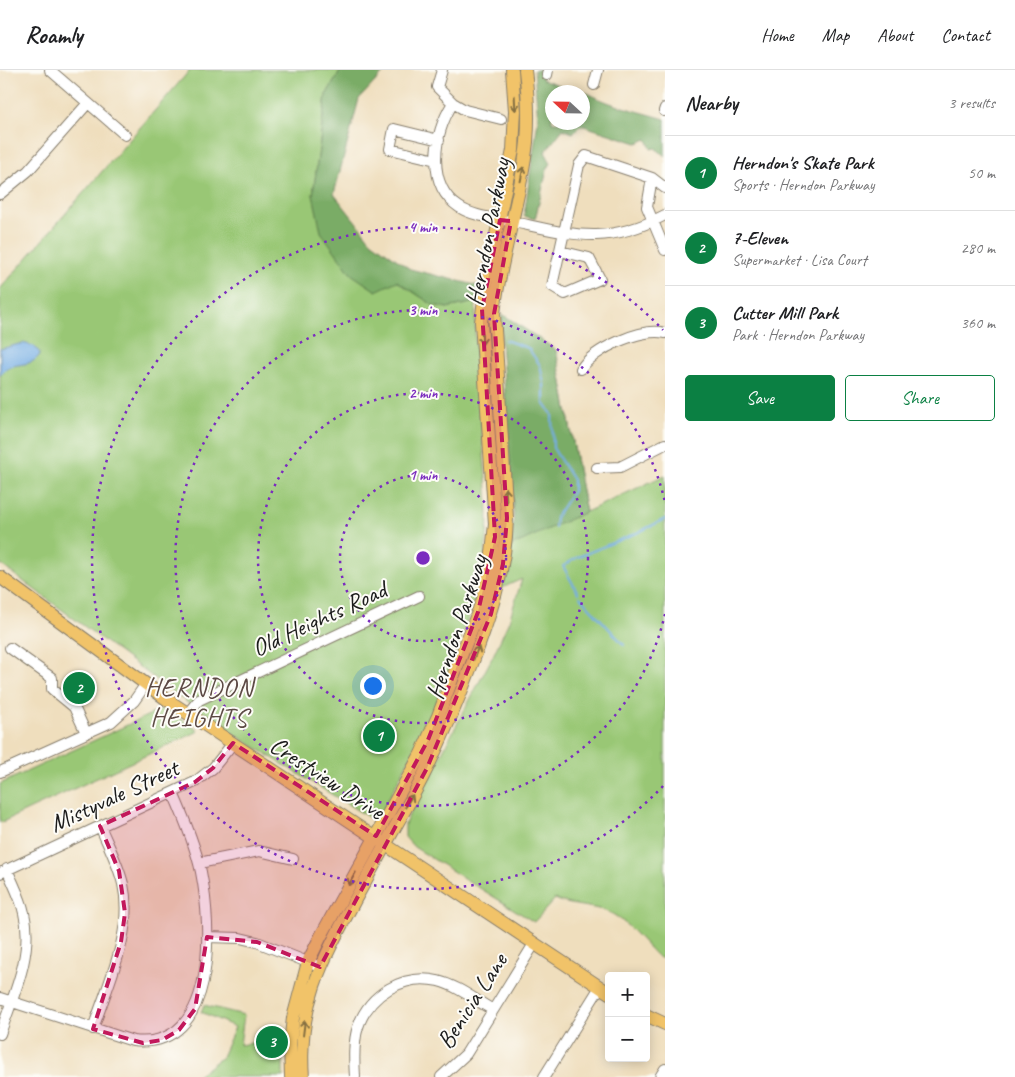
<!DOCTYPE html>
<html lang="en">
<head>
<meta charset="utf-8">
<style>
  body { margin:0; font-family:Caveat,sans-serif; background:#f6f6f6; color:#202124 }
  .controls { position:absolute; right:15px; bottom:15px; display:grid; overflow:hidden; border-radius:5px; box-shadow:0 2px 12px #0003 }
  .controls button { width:45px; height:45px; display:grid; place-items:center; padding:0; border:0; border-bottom:1px solid #e0e0e0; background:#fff; color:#202124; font:25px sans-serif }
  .compass { position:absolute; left:545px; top:15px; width:45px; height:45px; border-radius:50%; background:#fff; box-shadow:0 2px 12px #0003; rotate:292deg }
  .you { position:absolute; left:372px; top:615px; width:18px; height:18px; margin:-12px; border:4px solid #fff; border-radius:50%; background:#1a73e8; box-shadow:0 0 0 8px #1a73e833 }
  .badge { display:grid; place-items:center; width:32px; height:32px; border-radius:50%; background:#0b8043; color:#fff; font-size:16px; font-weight:700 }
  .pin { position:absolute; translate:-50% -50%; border:2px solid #fff; box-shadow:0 1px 5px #0006 }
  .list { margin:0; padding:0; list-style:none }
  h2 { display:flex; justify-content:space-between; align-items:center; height:65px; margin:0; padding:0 20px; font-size:21px }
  h2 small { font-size:16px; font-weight:400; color:#757577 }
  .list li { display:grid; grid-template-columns:32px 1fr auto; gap:15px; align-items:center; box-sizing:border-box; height:75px; padding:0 20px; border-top:1px solid #e0e0e0 }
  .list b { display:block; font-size:19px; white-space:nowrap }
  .list p { margin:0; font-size:16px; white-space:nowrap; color:#757577 }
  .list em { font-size:16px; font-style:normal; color:#757577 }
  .actions { display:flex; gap:10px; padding:15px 20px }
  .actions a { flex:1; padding:11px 0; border:1px solid #0b8043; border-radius:5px; text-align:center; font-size:18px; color:#0b8043 }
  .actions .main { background:#0b8043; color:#fff }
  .map { position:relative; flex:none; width:665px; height:1007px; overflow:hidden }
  header { display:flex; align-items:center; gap:30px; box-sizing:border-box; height:70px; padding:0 25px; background:#fff; border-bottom:1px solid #e0e0e0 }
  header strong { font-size:24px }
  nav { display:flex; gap:28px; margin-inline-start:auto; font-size:18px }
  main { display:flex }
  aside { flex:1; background:#fff }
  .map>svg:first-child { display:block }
  .green { fill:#99c775; stroke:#5a7248 }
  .forest { fill:#7aac66; stroke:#4b6441 }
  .water { fill:#75ade4; stroke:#486480 }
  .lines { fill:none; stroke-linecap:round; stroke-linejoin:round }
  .stream { stroke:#75ade4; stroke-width:2 }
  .minor-casing { stroke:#867d6c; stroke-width:12 }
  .major-casing { stroke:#867d6c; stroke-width:14 }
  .minor { stroke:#fff; stroke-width:10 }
  .major { stroke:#f1c369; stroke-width:12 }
  .oneway { stroke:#867042 }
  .marked { fill:#c2185b; fill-opacity:0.2; stroke:#c2185b; stroke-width:4; stroke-dasharray:10 6; stroke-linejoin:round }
  .ring { fill:none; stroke:#7b2cbf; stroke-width:2.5; stroke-dasharray:2.5 5 }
  .labels { text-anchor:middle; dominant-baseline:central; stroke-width:4; stroke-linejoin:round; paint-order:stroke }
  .street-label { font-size:25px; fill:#1c1c1c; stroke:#fdfcf7 }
  .neighbourhood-label { font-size:26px; letter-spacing:1px; fill:#5c4944; stroke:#fdfcf7 }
  .centre { fill:#7b2cbf; stroke:#fdfcf7; stroke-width:2.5 }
  .ring-label { font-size:15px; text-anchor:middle; font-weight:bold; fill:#7b2cbf; stroke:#fdfcf7; stroke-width:4; stroke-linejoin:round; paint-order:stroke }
</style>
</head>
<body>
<header>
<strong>Roamly</strong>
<nav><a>Home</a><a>Map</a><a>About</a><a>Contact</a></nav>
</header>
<main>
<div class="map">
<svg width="665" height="1007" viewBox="0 0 665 1007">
  <rect width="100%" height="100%" fill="#fdfcf7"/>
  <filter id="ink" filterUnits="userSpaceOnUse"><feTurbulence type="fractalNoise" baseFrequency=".02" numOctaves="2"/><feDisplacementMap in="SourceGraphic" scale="10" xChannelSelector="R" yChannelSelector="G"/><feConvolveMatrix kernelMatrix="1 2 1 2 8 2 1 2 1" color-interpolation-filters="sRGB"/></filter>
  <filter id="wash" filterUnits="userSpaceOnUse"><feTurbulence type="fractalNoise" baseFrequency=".0096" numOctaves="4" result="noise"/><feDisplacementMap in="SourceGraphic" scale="20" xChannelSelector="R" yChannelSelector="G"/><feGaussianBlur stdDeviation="1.12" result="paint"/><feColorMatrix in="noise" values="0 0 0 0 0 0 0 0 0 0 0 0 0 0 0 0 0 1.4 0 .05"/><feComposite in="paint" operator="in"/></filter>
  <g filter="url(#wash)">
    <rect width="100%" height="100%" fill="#efdebd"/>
    <path class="green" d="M 190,0 L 341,0 L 326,25 L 313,125 L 397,211 L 433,235 L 447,238 L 476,232 C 472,287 481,342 485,397 C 488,428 490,458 484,489 L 511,476 L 514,458 L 506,321 L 501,272 L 502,244 L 556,280 L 586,442 L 665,405 L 665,888 L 659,888 C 646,876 623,847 608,842 C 590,835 572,837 555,829 L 534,852 L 414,777 L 405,767 L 405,754 L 408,747 L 493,586 L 509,551 L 522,509 L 475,530 L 432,646 L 380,745 L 370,748 L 211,650 L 0,494 L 0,219 Z
      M 164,638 L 199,661 L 0,753 L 0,714 Z
      M 204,935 L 244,945 L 240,975 L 283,968 L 283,1007 L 196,1007 L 222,987 L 235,957 L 201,942 Z"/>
    <path class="forest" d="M 341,0 L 386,0 L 359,29 L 334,124 L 371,171 L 410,199 L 479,216 L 476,232 L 447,238 L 433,235 L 397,211 L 376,221 L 351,204 L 321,162 L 313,125 L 326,25 Z
      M 534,0 L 544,0 L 542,9 L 559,15 L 569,22 L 552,22 L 552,52 L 582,52 L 582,22 L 573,22 L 579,18 C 607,36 633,39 665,49 L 665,86 L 655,78 L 651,79 L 647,69 L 637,73 L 584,56 L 580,56 L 573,63 L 563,59 L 545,82 L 551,93 L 547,100 L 535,149 L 524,146 L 538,50 Z
      M 502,244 L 556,280 L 586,442 L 511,476 L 514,443 L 501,272 Z"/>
    <path class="water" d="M 23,273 L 34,276 L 40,283 L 39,286 C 28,300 10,289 0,306 L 0,279 Z"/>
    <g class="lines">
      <path class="stream" d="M 505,270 L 528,278 L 540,295 L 544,314 L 544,333 L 552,344 L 553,378 L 573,410 L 573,421 L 556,447 L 555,458
        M 578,523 L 563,496 L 578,487 L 639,462 L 665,449
        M 580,527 L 624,575"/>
    </g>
  </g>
  <g filter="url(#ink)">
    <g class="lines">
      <g class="minor-casing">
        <path id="minor" d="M 50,0 L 125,65
          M 442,0 L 437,17 L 453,33
          M 547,5 L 548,0
          M 594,15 L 598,0
          M 664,41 L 665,38
          M 501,49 L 465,40 L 453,33 C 434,63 425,114 459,137 C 474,147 496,148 514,152 C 575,165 606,176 665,145
          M 436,90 L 390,79 L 394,59 L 439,70
          M 652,108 L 647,137 L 665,180
          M 0,124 L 28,101 L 88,33
          M 560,181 L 589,188 L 600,209 L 565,224 L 552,216 L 579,95 L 586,86 L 652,108 L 665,118
          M 581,299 C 593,279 642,257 665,263
          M 597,398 L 620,397 L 665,374
          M 10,578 L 52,608 L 52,619 L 74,637 L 86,663
          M 188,643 L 199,630 L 419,526
          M 0,702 L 111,652 L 134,631 L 146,614
          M 199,793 L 259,781 L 293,789
          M 0,803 L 195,712 L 213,698 L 233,673
          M 207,867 L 240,868 L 257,872 L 320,897
          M 0,928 L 133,971 C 218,981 212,857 201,802 C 195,774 184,748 173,723
          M 93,959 C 108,913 134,862 123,814 C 118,793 108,775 100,756
          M 0,964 C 13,926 34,883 24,843 C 21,828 13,814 7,799
          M 355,1007 C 354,991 353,972 358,957 C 369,924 404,903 438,911 C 458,916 475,930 493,940
          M 441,1007 L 466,984 L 534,874
          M 544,1007 L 600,917
          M 660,1007 L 665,999"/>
      </g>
      <g class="major-casing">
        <path id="major" d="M 0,507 L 169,631 L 609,923
          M 646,945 L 665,954
          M 291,1007 L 290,974 L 293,948 L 308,892 L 321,866 L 421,684 L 438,646 L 483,529 L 491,492 L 495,454 L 481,252 L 486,215 L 513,80 L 515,41 L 512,0
          M 303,1007 C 297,935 323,889 356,828 C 374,795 392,762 411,729 C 435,686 454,641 472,594 C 490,546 506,500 507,448 L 494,244 C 500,186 521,130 527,72 C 529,48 528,24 525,0"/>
      </g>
      <use href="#minor" class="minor"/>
      <use href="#major" class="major"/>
    </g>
    <defs><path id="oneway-shaft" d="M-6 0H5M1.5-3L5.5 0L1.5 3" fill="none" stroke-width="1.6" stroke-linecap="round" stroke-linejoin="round" transform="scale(1.25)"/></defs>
    <g class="oneway">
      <use href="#oneway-shaft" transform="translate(515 33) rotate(87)"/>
      <use href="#oneway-shaft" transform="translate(522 104) rotate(-79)"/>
      <use href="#oneway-shaft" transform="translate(482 267) rotate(88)"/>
      <use href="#oneway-shaft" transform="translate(506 425) rotate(-94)"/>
      <use href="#oneway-shaft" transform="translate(476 583) rotate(-69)"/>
      <use href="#oneway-shaft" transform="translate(409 731) rotate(-60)"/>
      <use href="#oneway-shaft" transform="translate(352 809) rotate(119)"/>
      <use href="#oneway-shaft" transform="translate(304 958) rotate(-83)"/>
    </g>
  </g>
  <path class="marked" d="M 500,150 L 511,151 L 494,244 L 507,448 L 503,494 L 491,544 L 427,698 L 320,897 L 257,872 L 207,867 L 195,939 L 179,960 L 162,970 L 143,973 L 93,959 L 121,872 L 125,843 L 119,801 L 100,756 L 195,712 L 213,698 L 233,673 L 376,766 L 428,670 L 478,542 L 495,467 L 482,239 Z"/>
  <g class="ring">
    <circle cx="423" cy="488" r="83"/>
    <circle cx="423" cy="488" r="165"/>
    <path d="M665 544A248 248 0 1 1 665 432"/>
    <path d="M663 716A331 331 0 1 1 663 260"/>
  </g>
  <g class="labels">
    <g class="street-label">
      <text transform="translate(488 162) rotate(-79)">Herndon Parkway</text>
      <text transform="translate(319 549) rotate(-25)">Old Heights Road</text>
      <text transform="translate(457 557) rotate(-72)">Herndon Parkway</text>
      <text transform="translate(327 708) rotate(33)">Crestview Drive</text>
      <text transform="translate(114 726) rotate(-25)">Mistyvale Street</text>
      <text transform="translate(472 931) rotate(-57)">Benicia Lane</text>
    </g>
    <g class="neighbourhood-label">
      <text x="199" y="617">HERNDON<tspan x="199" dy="30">HEIGHTS</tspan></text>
    </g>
  </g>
  <circle cx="423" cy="488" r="8" class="centre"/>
  <g class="ring-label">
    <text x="423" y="162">4 min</text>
    <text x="423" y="245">3 min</text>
    <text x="423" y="328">2 min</text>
    <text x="423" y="410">1 min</text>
  </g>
</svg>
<div class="controls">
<button>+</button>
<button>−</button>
</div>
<svg class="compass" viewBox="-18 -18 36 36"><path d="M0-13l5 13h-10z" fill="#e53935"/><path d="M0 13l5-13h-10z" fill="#757577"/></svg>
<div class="you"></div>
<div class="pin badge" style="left:379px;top:666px">1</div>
<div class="pin badge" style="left:79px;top:618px">2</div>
<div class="pin badge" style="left:272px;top:972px">3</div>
</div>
<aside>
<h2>Nearby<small>3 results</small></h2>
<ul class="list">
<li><span class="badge">1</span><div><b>Herndon's Skate Park</b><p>Sports · Herndon Parkway</p></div><em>50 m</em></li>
<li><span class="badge">2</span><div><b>7-Eleven</b><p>Supermarket · Lisa Court</p></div><em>280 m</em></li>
<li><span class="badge">3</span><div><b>Cutter Mill Park</b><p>Park · Herndon Parkway</p></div><em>360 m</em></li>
</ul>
<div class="actions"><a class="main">Save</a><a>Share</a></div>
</aside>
</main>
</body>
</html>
